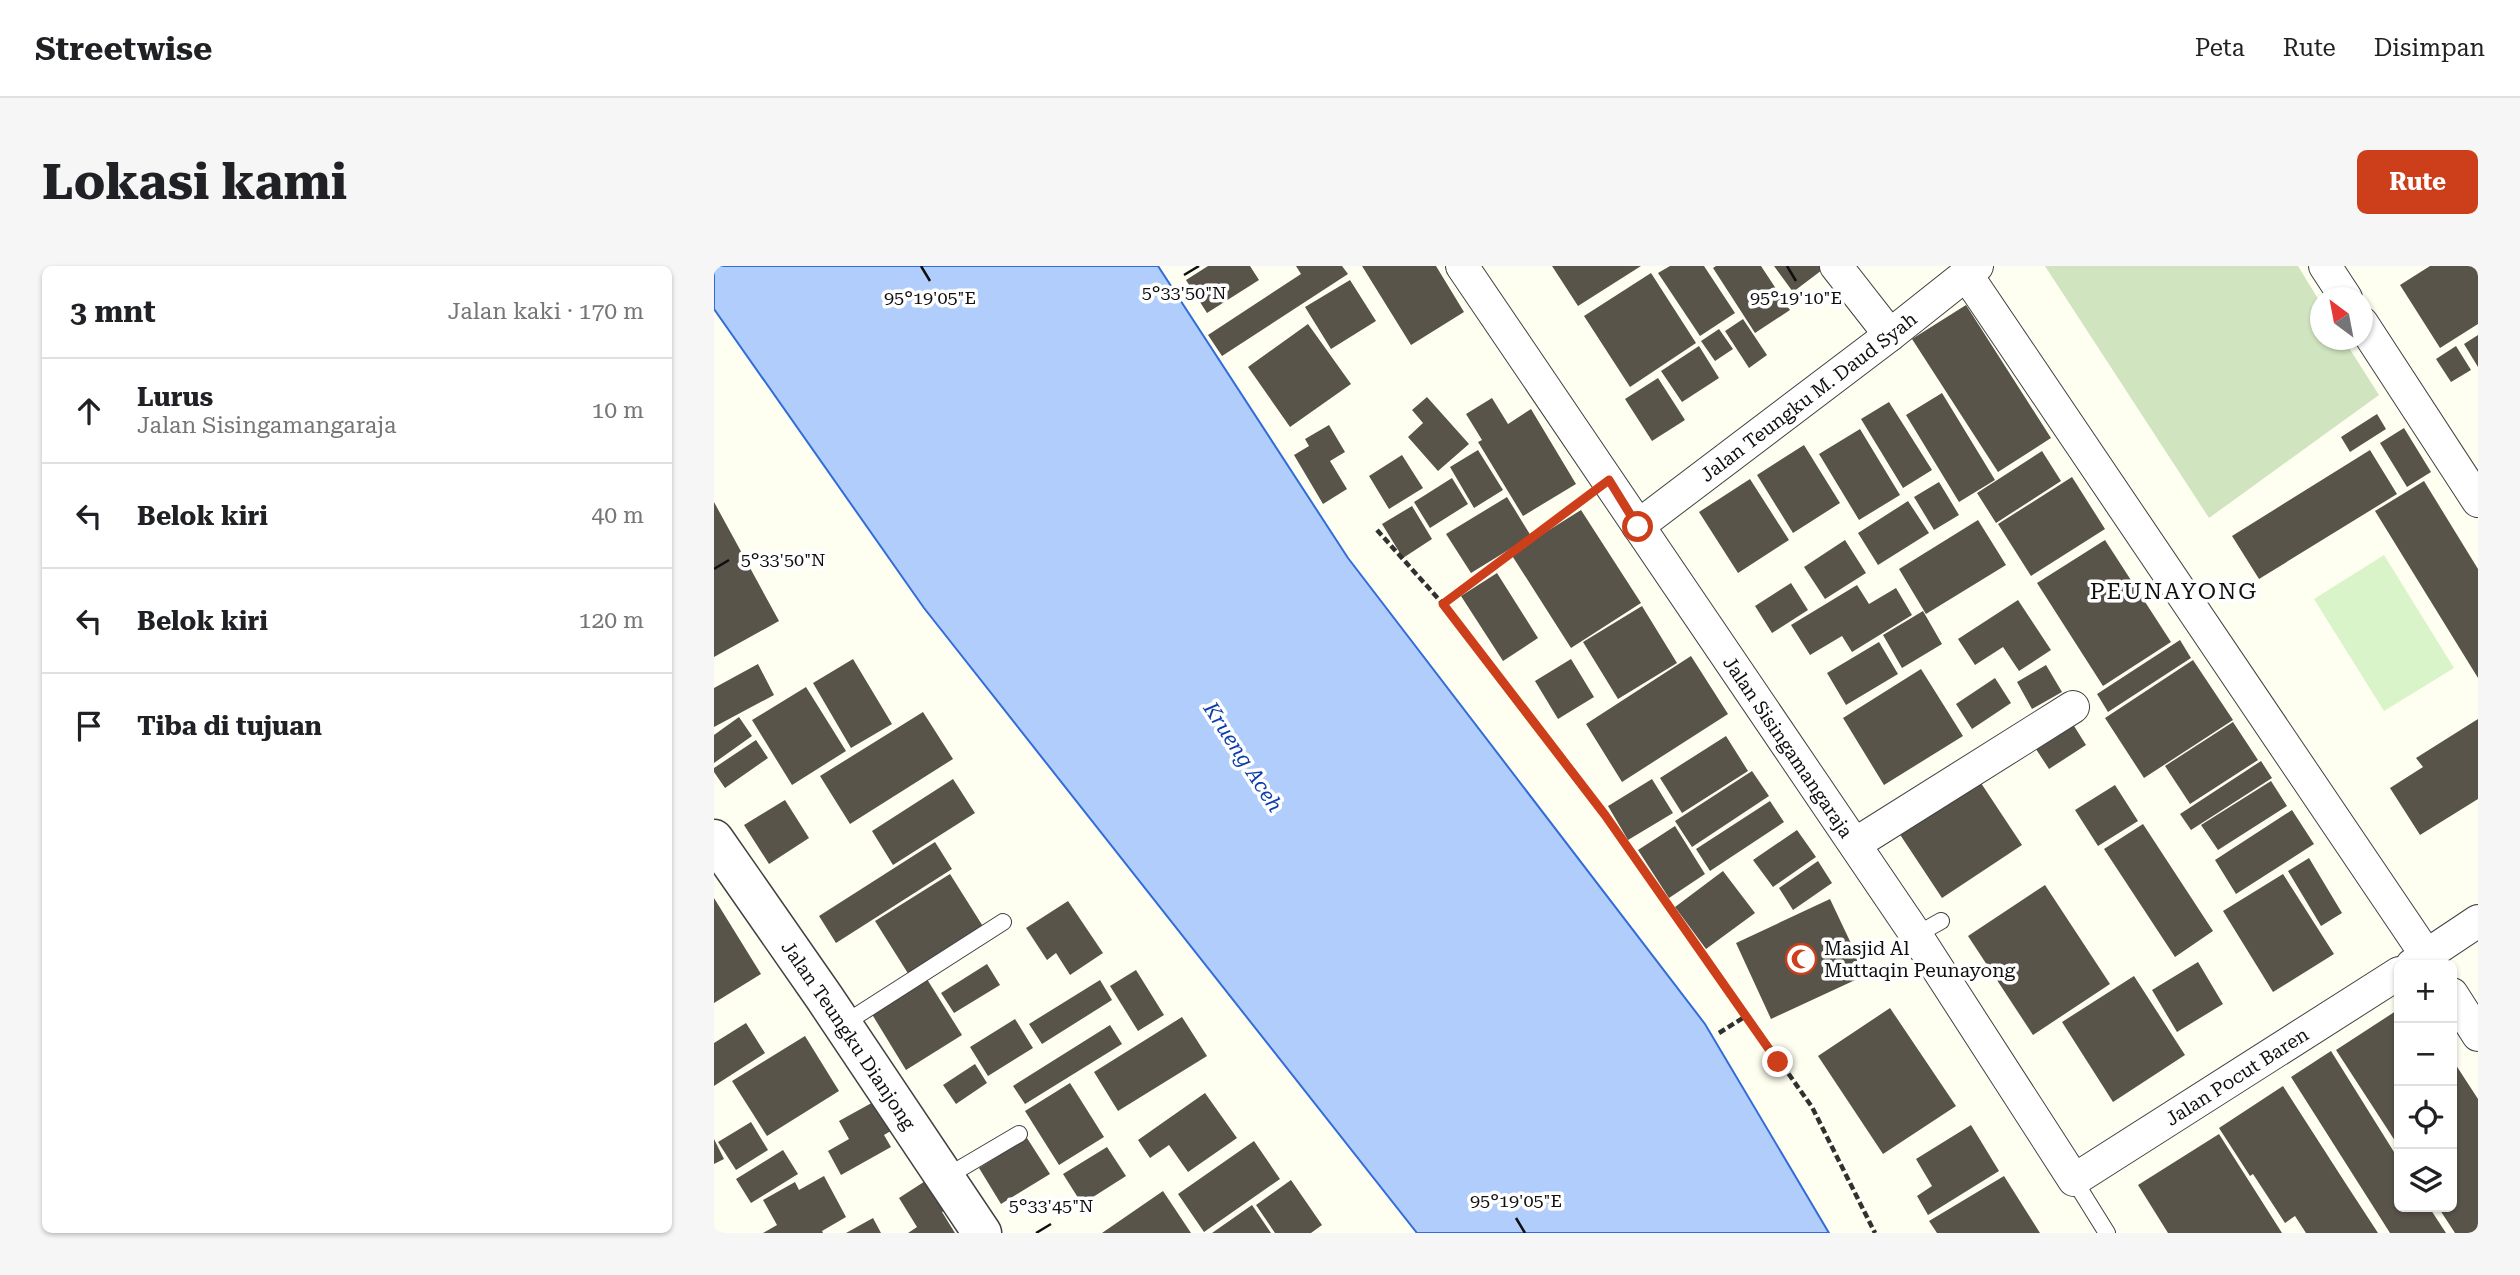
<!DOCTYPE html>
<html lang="id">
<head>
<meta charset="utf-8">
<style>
  body { margin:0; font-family:"Roboto Serif",serif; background:#f6f6f6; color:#202124 }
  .controls { position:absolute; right:21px; bottom:21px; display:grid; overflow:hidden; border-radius:10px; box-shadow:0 2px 5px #0004 }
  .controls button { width:63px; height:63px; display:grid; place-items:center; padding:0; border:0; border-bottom:2px solid #e0e0e0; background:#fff; color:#202124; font:35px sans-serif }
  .compass { position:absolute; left:1596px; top:21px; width:63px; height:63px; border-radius:50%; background:#fff; box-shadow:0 2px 5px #0004; rotate:328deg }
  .stop { position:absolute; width:21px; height:21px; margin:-16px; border:5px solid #cc3f1a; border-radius:50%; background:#fff }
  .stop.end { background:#cc3f1a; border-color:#fff; box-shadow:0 2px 7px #0008 }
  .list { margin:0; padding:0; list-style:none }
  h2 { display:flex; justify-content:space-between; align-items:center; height:91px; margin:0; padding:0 28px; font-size:30px }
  h2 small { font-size:23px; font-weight:400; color:#757577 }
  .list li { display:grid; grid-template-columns:46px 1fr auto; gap:21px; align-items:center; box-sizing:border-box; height:105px; padding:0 28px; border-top:2px solid #e0e0e0 }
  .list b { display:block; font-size:26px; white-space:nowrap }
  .list p { margin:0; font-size:23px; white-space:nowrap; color:#757577 }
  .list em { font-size:23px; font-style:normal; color:#757577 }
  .icon { flex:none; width:38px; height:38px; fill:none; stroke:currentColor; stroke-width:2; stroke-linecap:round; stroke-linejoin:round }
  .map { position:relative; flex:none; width:1764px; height:967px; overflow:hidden; border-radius:10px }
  header { display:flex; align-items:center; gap:42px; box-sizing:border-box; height:98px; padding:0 35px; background:#fff; border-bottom:2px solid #e0e0e0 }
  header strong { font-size:33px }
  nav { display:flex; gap:38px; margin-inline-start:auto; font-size:24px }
  .intro { display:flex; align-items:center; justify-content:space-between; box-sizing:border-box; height:168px; padding:0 42px }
  h1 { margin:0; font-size:49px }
  .button { padding:18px 32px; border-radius:10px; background:#cc3f1a; color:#fff; font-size:24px; font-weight:700 }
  main { display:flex; gap:42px; padding:0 42px }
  aside { flex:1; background:#fff; border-radius:10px; box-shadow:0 2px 5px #0004 }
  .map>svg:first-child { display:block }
  .cemetery { fill:#cfe4bf }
  .pitch { fill:#daf4ca }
  .water { fill:#b1cdfb; stroke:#326cd9; stroke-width:2 }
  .building { fill:#59544a }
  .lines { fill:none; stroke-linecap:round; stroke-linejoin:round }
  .service-casing { stroke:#424242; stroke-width:18 }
  .minor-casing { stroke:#424242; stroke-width:34 }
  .tertiary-casing { stroke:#424242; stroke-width:41 }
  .path { stroke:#313131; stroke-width:4.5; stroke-dasharray:7 3.5; stroke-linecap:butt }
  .service { stroke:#fff; stroke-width:16 }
  .minor { stroke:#fff; stroke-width:32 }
  .tertiary { stroke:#fff; stroke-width:38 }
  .route { stroke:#cc3f1a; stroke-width:9 }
  .ticks { fill:none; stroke:#0f0f0f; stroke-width:2.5 }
  .labels { text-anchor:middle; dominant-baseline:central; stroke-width:7; stroke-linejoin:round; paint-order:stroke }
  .street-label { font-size:19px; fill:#0f0f0f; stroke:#fff }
  .poi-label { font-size:19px; fill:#0f0f0f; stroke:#fff; text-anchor:start }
  .water-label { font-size:21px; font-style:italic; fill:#0d3ead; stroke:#fff }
  .quarter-label { font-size:23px; letter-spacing:2px; fill:#0f0f0f; stroke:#fff }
  .ticks-label { font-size:18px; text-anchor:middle; fill:#0f0f0f; stroke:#fff; stroke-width:7; stroke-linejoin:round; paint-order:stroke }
</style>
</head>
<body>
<header>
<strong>Streetwise</strong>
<nav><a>Peta</a><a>Rute</a><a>Disimpan</a></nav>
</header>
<div class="intro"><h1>Lokasi kami</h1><a class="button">Rute</a></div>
<main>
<aside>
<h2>3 mnt<small>Jalan kaki · 170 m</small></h2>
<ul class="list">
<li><svg class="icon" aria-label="ahead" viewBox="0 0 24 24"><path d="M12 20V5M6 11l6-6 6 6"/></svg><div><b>Lurus</b><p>Jalan Sisingamangaraja</p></div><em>10 m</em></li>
<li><svg class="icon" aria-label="left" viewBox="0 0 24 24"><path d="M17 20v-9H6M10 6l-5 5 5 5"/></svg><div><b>Belok kiri</b></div><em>40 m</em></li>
<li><svg class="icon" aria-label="left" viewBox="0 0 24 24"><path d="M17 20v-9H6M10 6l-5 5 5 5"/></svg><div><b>Belok kiri</b></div><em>120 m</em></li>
<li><svg class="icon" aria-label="arrive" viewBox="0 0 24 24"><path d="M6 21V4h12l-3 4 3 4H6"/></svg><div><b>Tiba di tujuan</b></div></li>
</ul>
</aside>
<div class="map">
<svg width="1764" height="967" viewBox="0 0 1764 967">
  <rect width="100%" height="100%" fill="#fefff1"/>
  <path class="cemetery" d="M 1331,0 L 1584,0 L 1606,36 L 1606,74 L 1630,74 L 1665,129 L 1495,252 Z"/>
  <path class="pitch" d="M 1670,289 L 1740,402 L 1670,445 L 1600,333 Z"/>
  <path class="water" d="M 0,0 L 444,0 L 634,292 L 991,758 L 1115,967 L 703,967 L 210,342 L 0,43 Z"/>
  <path class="building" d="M 494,0 L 536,0 L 545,14 L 493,47 L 472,14 Z
    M 582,0 L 628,0 L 634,8 L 508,90 L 494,69 L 587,8 Z
    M 648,0 L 722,0 L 750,46 L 697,79 Z
    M 838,0 L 927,0 L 864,40 Z
    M 956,0 L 990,0 L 1021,47 L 986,70 L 944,7 Z
    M 1002,0 L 1047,0 L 1076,44 L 1041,67 L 999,2 Z
    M 1060,0 L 1105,0 L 1108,4 L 1079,26 Z
    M 1716,0 L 1764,0 L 1764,58 L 1726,82 L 1686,19 Z
    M 937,7 L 982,77 L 916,121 L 870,50 Z
    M 636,14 L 662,55 L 617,83 L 591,41 Z
    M 1252,39 L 1337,172 L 1284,206 L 1198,73 Z
    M 1029,53 L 1053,89 L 1035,102 L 1011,65 Z
    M 594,58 L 637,118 L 576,161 L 534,101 Z
    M 1005,63 L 1019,83 L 1001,95 L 987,75 Z
    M 1764,69 L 1764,101 L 1750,78 Z
    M 985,80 L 1005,112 L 968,136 L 947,105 Z
    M 1742,80 L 1757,104 L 1737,116 L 1722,93 Z
    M 944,112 L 971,154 L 938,175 L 911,133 Z
    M 1228,127 L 1281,214 L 1245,236 L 1192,149 Z
    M 713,131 L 755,178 L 724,205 L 694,171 L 709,157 L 698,144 Z
    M 778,132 L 794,158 L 817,143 L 862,218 L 809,250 L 764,176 L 768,174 L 752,148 Z
    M 1175,136 L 1218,204 L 1189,222 L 1147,153 Z
    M 1663,148 L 1672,163 L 1636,186 L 1627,171 Z
    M 615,159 L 631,186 L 616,195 L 633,223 L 609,238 L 580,189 L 595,180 L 591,173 Z
    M 1690,162 L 1717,206 L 1693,221 L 1666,177 Z
    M 1146,163 L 1186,229 L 1145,254 L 1105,188 Z
    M 1090,179 L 1126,237 L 1079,267 L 1043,209 Z
    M 764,184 L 789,224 L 760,242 L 736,201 Z
    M 1656,184 L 1683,228 L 1545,313 L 1518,270 Z
    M 1328,185 L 1347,215 L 1282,257 L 1263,227 Z
    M 688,189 L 709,222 L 675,243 L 655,210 Z
    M 1358,211 L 1391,263 L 1317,310 L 1284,258 Z
    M 738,212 L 754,238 L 716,262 L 700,236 Z
    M 1036,213 L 1075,274 L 1024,307 L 985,246 Z
    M 1710,215 L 1764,303 L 1764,412 L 1661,245 Z
    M 1225,216 L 1245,249 L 1220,264 L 1200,231 Z
    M 793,231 L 817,270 L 757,307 L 732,268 Z
    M 1194,235 L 1215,267 L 1164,299 L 1144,267 Z
    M 0,236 L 65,355 L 0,391 Z
    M 698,240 L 718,273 L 689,292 L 668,258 Z
    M 867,244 L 927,337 L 857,382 L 797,288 Z
    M 1264,254 L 1292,299 L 1212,348 L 1185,303 Z
    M 1131,274 L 1152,307 L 1111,333 L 1090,301 Z
    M 1391,274 L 1457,376 L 1389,420 L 1323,317 Z
    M 783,307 L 824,372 L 789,395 L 747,330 Z
    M 1077,317 L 1094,344 L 1058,367 L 1041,340 Z
    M 1143,319 L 1155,338 L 1182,322 L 1198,349 L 1138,386 L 1128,370 L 1096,389 L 1077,359 Z
    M 1304,334 L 1337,384 L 1305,405 L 1289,381 L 1261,399 L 1244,373 Z
    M 928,340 L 963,397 L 904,433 L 869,376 Z
    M 1209,345 L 1228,378 L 1188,402 L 1169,369 Z
    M 1466,374 L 1477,392 L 1394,446 L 1383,428 Z
    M 1165,376 L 1184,408 L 1132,439 L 1113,407 Z
    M 977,390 L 1014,448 L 908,516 L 872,458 Z
    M 139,393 L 178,458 L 137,482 L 99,417 Z
    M 857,393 L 880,431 L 844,453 L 821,415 Z
    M 1479,394 L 1519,454 L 1430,512 L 1391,452 Z
    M 44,398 L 60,429 L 0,461 L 0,422 Z
    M 1332,399 L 1348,426 L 1318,443 L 1303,416 Z
    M 1207,403 L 1249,470 L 1170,519 L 1129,452 Z
    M 1281,412 L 1297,437 L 1258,463 L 1242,438 Z
    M 92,421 L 132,485 L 78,519 L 38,454 Z
    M 209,446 L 239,493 L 136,558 L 106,510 Z
    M 25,451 L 38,470 L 0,497 L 0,469 Z
    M 1355,452 L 1372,479 L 1335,503 L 1318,477 Z
    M 1764,453 L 1764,533 L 1706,569 L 1676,522 L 1709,501 L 1702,492 Z
    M 1519,456 L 1544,494 L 1476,538 L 1451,500 Z
    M 1012,470 L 1034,505 L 968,547 L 946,512 Z
    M 42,474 L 54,492 L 11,522 L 0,506 L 0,502 Z
    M 1547,495 L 1558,512 L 1477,564 L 1466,548 Z
    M 1038,505 L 1055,530 L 978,581 L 961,555 Z
    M 1263,511 L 1308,579 L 1228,632 L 1183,564 Z
    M 239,513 L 261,547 L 179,599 L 158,565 Z
    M 938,513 L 959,547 L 914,574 L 894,540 Z
    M 1557,515 L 1573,540 L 1504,584 L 1487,559 Z
    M 1401,519 L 1424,555 L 1384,580 L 1361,544 Z
    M 71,534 L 95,572 L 55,598 L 30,559 Z
    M 1056,535 L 1070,556 L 996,605 L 982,583 Z
    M 1578,544 L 1600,578 L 1522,628 L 1501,594 Z
    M 1429,558 L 1499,665 L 1461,691 L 1390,583 Z
    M 961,560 L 991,608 L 955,632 L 924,584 Z
    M 1083,564 L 1102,591 L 1059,621 L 1039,594 Z
    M 221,576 L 238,603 L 122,677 L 105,650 Z
    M 1595,592 L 1628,647 L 1607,660 L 1574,605 Z
    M 1104,595 L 1118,617 L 1079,644 L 1065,622 Z
    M 1009,605 L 1041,647 L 992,683 L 961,641 Z
    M 236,608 L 270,662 L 195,709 L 161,655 Z
    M 1569,608 L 1620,688 L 1559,726 L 1509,645 Z
    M 1331,619 L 1396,718 L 1319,769 L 1254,670 Z
    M 0,632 L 47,708 L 0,737 Z
    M 1116,633 L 1152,709 L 1057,753 L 1022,677 Z
    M 354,635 L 389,687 L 356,709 L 342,687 L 333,694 L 312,662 Z
    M 1484,696 L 1509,738 L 1463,766 L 1438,724 Z
    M 273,698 L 286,719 L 240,747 L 227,727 Z
    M 422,704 L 450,749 L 424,765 L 396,720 Z
    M 211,710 L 248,769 L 192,804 L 156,745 Z
    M 1420,710 L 1471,789 L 1399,836 L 1348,756 Z
    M 386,714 L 398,734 L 328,778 L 315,758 Z
    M 1176,742 L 1242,840 L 1169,888 L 1104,790 Z
    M 1685,743 L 1685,881 L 1622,784 Z
    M 468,751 L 493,790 L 404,845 L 380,806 Z
    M 301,753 L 319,782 L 274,810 L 256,781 Z
    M 32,757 L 51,787 L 0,820 L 0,777 Z
    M 396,759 L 408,778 L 311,838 L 299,820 Z
    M 91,770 L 125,825 L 53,870 L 18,815 Z
    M 1617,785 L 1685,894 L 1685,941 L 1715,941 L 1732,967 L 1676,967 L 1577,811 Z
    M 1738,793 L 1764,833 L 1764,967 L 1741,967 L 1724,941 L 1738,941 Z
    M 261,798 L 273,817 L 242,838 L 229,819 Z
    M 356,817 L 390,871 L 345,899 L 311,845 Z
    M 1569,820 L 1632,918 L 1664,967 L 1592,967 L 1581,950 L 1571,957 L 1539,908 L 1536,910 L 1505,862 Z
    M 491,827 L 523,872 L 474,906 L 455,879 L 436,892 L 424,874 Z
    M 163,834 L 180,863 L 170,869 L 177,881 L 127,909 L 114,885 L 135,873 L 125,855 Z
    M 37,856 L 54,884 L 22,904 L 4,876 Z
    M 1257,859 L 1285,905 L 1214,949 L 1203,930 L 1218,920 L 1202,893 Z
    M 1505,868 L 1568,967 L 1454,967 L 1424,919 Z
    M 313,872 L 336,908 L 287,938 L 265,902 Z
    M 0,873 L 10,893 L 0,898 Z
    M 540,875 L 566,913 L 490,966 L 464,928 Z
    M 393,881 L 412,910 L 368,938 L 349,908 Z
    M 69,884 L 84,908 L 37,937 L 22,913 Z
    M 110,910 L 132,951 L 108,965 L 109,967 L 49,967 L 63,959 L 49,934 L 81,916 L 85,924 Z
    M 219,910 L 238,940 L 228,946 L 241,967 L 194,967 L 203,961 L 185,932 Z
    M 1290,910 L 1326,967 L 1223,967 L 1215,955 Z
    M 577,914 L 608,959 L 597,967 L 561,967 L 542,939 Z
    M 449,925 L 477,967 L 388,967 Z
    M 538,939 L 557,967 L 498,967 Z
    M 159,952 L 167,967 L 132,967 Z"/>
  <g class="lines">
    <g class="service-casing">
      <path id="service" d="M 1202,669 L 1227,655
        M 128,759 L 289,656
        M 232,911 L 305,868
        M 1360,914 L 1393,967"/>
    </g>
    <g class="minor-casing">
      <g id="minor">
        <path id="s1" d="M 748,0 L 1202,669 L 1360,914 L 1685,707"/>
        <path d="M 1122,0 L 1176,69"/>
        <path d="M 1611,0 L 1632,32"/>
        <path d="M 1252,8 L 1719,699"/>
        <path d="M 1648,57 L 1764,235"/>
        <path id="s2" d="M 924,260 L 1176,69 L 1263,0"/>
        <path d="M 1141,578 L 1359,441"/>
        <path d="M 1698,699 L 1764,655"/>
        <path d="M 1738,728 L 1764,769"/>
      </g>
    </g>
    <g class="tertiary-casing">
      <g id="tertiary">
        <path id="s3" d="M 0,573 L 110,731 L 268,967"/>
      </g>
    </g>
    <path class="path" d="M 663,264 L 729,338 L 892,549 L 1098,841 L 1161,967
      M 729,338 L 869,233
      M 1005,767 L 1032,750"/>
    <use href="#service" class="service"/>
    <use href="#minor" class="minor"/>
    <use href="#tertiary" class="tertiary"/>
  </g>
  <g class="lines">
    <path class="route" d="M 924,261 L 895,214 L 729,338 L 891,549 L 1064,796"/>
  </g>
  <path class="ticks" d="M 207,0 L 216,15M 1073,0 L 1082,15M 470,9 L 485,0M 0,303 L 15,294M 802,952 L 811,967M 322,967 L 337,958"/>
  <defs>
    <g id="mosque-ring" transform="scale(1.575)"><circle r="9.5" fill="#fff" stroke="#cc3f1a" stroke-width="1.5"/><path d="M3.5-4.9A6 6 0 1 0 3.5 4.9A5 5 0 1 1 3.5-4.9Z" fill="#cc3f1a"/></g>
  </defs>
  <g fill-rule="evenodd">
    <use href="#mosque-ring" x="1087" y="693"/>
  </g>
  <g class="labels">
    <g class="street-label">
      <text stroke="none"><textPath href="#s2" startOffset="214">Jalan Teungku M. Daud Syah</textPath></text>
      <text stroke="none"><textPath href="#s1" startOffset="581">Jalan Sisingamangaraja</textPath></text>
      <text stroke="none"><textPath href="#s3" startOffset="238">Jalan Teungku Dianjong</textPath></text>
      <text stroke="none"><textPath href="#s1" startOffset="1293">Jalan Pocut Baren</textPath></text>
    </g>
    <g class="poi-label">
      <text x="1110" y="682">Masjid Al<tspan x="1110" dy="22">Muttaqin Peunayong</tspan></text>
    </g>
    <g class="water-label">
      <text transform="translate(529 491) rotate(57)">Krueng Aceh</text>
    </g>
    <g class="quarter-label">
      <text x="1460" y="325">PEUNAYONG</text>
    </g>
  </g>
  <g class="ticks-label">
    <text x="470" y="33">5°33'50"N</text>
    <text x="216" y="38">95°19'05"E</text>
    <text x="1082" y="38">95°19'10"E</text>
    <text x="69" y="300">5°33'50"N</text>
    <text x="802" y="941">95°19'05"E</text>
    <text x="337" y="946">5°33'45"N</text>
  </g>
</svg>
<div class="controls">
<button>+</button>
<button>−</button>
<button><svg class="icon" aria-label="locate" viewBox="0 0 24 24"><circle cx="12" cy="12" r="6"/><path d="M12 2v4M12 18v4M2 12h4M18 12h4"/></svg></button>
<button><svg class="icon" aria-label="layers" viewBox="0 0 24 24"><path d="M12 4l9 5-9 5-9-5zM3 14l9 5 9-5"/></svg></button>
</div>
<svg class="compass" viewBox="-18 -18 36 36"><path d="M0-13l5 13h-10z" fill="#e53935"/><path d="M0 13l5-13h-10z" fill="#757577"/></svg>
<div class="stop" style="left:924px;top:261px"></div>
<div class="stop end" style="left:1064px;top:796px"></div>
</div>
</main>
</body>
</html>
